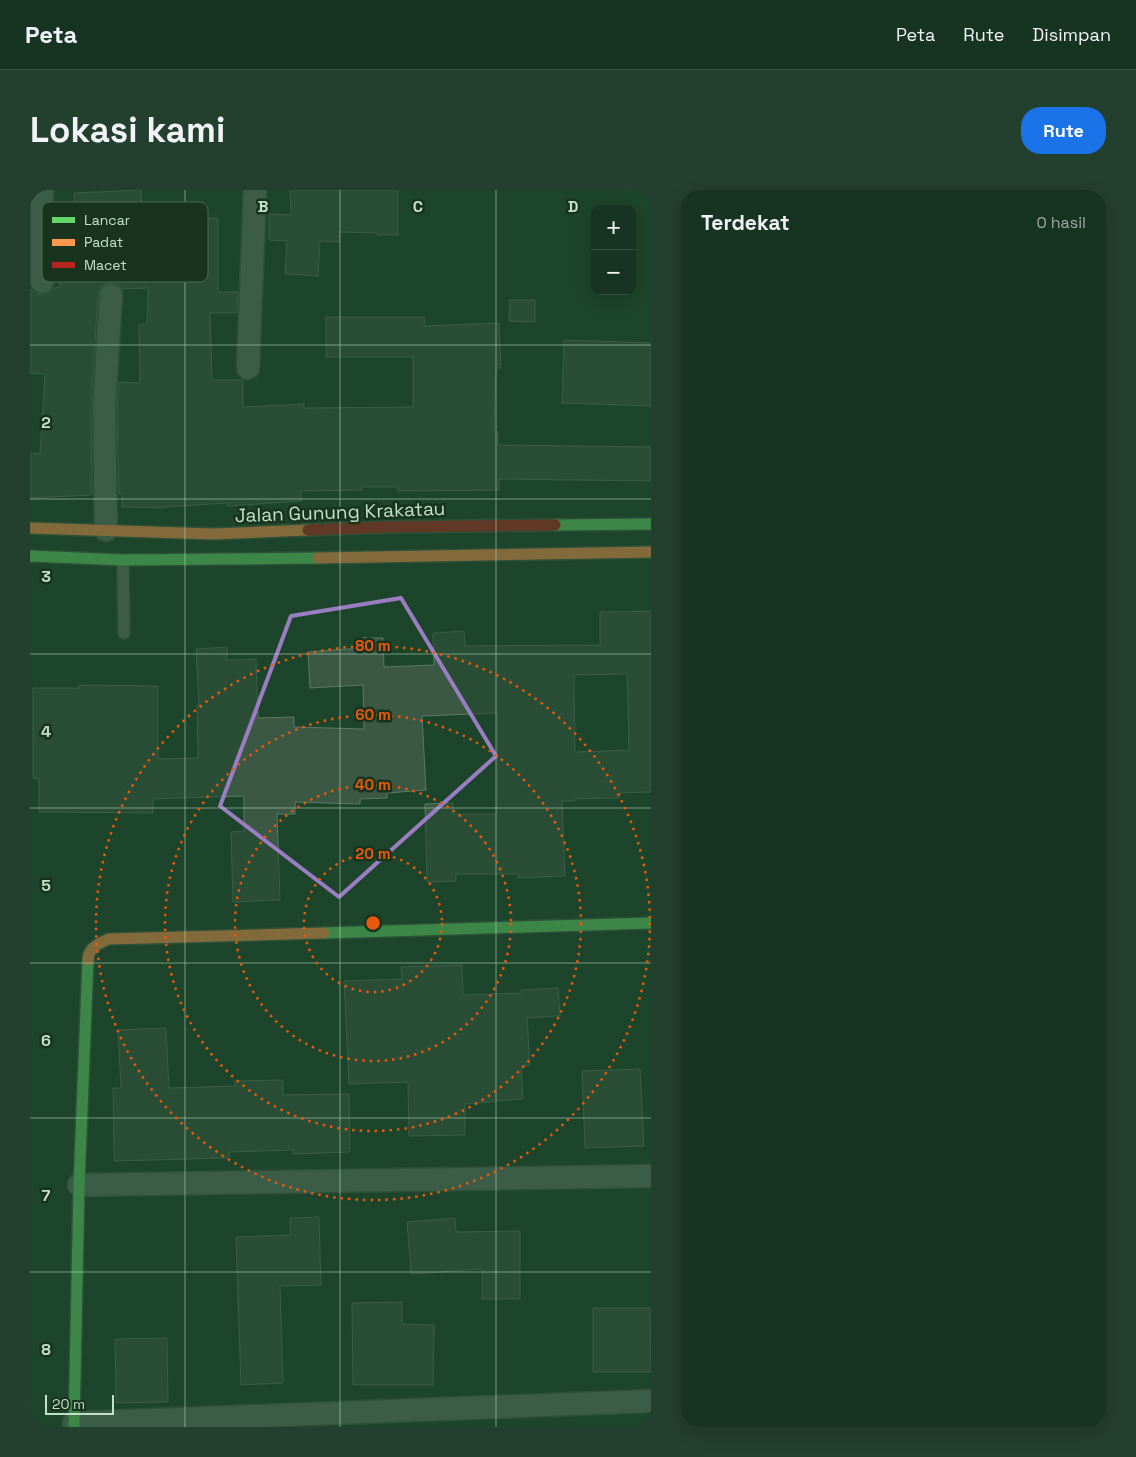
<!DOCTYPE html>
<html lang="id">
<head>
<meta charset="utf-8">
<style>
  body { margin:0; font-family:"Space Grotesk",sans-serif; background:#233f2e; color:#f1f3f6 }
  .controls { position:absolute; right:15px; top:15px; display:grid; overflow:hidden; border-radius:10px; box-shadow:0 5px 20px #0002 }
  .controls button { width:45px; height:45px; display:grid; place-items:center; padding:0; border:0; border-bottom:1px solid #354f3f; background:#163421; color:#f1f3f6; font:25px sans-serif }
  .scale { position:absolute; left:15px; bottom:12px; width:69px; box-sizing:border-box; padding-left:5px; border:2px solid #c0e1c6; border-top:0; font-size:14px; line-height:18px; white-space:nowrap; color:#c0e1c6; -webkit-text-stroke:4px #18341f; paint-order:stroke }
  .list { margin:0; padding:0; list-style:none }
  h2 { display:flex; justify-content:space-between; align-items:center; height:65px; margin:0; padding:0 20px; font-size:21px }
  h2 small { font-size:16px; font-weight:400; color:#9eaaa5 }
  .map { position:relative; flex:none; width:621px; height:1237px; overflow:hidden; border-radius:20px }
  header { display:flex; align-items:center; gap:30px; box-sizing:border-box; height:70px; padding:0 25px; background:#163421; border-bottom:1px solid #354f3f }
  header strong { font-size:24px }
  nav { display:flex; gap:28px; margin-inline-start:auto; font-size:18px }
  .intro { display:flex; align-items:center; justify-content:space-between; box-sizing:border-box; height:120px; padding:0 30px }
  h1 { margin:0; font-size:35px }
  .button { padding:12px 22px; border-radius:20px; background:#1a73e8; color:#fff; font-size:18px; font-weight:700 }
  main { display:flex; gap:30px; padding:0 30px }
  aside { flex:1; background:#163421; border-radius:20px; box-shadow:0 5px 20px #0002 }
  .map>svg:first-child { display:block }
  .building { fill:#3a5844; stroke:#5b7a65; fill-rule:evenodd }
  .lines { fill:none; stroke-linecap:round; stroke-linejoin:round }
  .lane-casing { stroke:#405d49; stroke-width:14 }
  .street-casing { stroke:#405d49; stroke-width:25 }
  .fast-casing { stroke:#405d49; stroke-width:14 }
  .slow-casing { stroke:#405d49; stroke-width:14 }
  .jam-casing { stroke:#405d49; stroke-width:14 }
  .lane { stroke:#5f7b68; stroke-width:11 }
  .street { stroke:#5f7b68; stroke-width:22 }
  .fast { stroke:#63d668; stroke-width:11 }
  .slow { stroke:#ff974d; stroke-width:11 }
  .jam { stroke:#b3261e; stroke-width:11 }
  .marked { fill:none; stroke:#9a7dc2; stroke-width:4; stroke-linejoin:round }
  .grid { fill:none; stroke:#c0e1c6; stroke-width:1; stroke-opacity:0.55 }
  .ring { fill:none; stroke:#e8590c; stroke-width:2.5; stroke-dasharray:2.5 5 }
  .labels { text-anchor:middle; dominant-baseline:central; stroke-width:5; stroke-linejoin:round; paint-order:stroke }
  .street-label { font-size:19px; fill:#c0e1c6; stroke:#18341f }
  .key { fill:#18341f; stroke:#4a6851; stroke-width:1 }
  .key-label { font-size:14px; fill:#c0e1c6 }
  .grid-label { font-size:16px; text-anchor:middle; font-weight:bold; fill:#c0e1c6; stroke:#18341f; stroke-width:5; stroke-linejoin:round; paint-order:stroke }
  .centre { fill:#e8590c; stroke:#18341f; stroke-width:2.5 }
  .ring-label { font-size:15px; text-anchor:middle; font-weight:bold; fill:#e8590c; stroke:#18341f; stroke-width:5; stroke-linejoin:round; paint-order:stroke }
</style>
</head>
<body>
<header>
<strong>Peta</strong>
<nav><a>Peta</a><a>Rute</a><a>Disimpan</a></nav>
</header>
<div class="intro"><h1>Lokasi kami</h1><a class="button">Rute</a></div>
<main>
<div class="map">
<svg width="621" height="1237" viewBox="0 0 621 1237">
  <rect width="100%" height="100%" fill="#1d452c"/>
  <path class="building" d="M 111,0 L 112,29 L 188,28 L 188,102 L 208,102 L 207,123 L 180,123 L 182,190 L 213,190 L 213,217 L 274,214 L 274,218 L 383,217 L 383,167 L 296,167 L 296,127 L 395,127 L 394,136 L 469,133 L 471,178 L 466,178 L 464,242 L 468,242 L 468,255 L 621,257 L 621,291 L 469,289 L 469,300 L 368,301 L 368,297 L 332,297 L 332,300 L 271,301 L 272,311 L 197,316 L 197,313 L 135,317 L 135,318 L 92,317 L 92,304 L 89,304 L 87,220 L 89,192 L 110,193 L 109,135 L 117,134 L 118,98 L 92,99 L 88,94 L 81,92 L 75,94 L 70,97 L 68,104 L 61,219 L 62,305 L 0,308 L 0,263 L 10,263 L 15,184 L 0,183 L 0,99 L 6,104 L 12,105 L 19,103 L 24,98 L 30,97 L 27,40 L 45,39 L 44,3 Z
    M 260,0 L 368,0 L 368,45 L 347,45 L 347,43 L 310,42 L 309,52 L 290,51 L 288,86 L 255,84 L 257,51 L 239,50 L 239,24 L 261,25 Z
    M 480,110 L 505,110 L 505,132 L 479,131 Z
    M 534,150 L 621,153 L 621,216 L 532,213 Z
    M 621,421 L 621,602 L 590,603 L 590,608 L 545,609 L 545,611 L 532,611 L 535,686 L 488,688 L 488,684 L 426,684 L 426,691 L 397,692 L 395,614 L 423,613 L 423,624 L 467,624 L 467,523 L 392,526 L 396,600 L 357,603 L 357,608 L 330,609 L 330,614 L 265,612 L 265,624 L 247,624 L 250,710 L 203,712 L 201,642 L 214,641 L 214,606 L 123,609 L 123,623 L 9,622 L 9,589 L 3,588 L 3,498 L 49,498 L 49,495 L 128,496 L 128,569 L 168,568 L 167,515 L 169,515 L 166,459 L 197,457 L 197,470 L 226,469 L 228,528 L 264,527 L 264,537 L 334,539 L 333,495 L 280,498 L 278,462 L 332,458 L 332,448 L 353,448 L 354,477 L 404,475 L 403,443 L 434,441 L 435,456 L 570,455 L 570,422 ZM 597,484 L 599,560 L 545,562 L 544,485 Z
    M 432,775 L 433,805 L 491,803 L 491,800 L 528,798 L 530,826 L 497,828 L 500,875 L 491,876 L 493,909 L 435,914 L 435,945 L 379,946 L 378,892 L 319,894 L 314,791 L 372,789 L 371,777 Z
    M 136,838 L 139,898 L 205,896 L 205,891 L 253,890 L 253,905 L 319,904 L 320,962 L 263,964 L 263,960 L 199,962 L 199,968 L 84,971 L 83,898 L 91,898 L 88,840 Z
    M 610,879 L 614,956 L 555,958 L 552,881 Z
    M 289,1027 L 291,1095 L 250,1096 L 253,1193 L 211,1195 L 206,1047 L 260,1045 L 260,1028 Z
    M 425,1028 L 426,1042 L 490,1041 L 490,1109 L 452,1109 L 452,1079 L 381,1084 L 377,1032 Z
    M 372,1112 L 372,1134 L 404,1135 L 403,1195 L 323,1195 L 322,1113 Z
    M 563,1118 L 620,1118 L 621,1182 L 563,1182 Z
    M 137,1148 L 138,1212 L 86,1213 L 85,1149 Z"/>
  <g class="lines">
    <g class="lane-casing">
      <path id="lane" d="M 93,370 L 94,443"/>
    </g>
    <g class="street-casing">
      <path id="street" d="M 12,92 L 12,0
        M 218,178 L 225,0
        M 76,340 L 74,220 L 81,105
        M 49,995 L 621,986
        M 44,1233 L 621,1211"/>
    </g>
    <g class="fast-casing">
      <path id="fast" d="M 525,335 L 621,334
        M 0,366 L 93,370 L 288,368
        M 294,743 L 621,733
        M 44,1237 L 49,995 L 58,770"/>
    </g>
    <g class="slow-casing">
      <path id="slow" d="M 0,338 L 183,344 L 278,340
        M 288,368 L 621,362
        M 58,770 C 58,758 69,753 79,749 L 294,743"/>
    </g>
    <g class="jam-casing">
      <path id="jam" d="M 278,340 L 356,337 L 525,335"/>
    </g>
    <use href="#lane" class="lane"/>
    <use href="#street" class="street"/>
    <use href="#fast" class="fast"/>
    <use href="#slow" class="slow"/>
    <use href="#jam" class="jam"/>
  </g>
  <path d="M0 0H621V1237H0ZM 371,408 L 466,566 L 309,707 L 190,616 L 261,426 Z" fill="#1d452c" fill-opacity=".55" fill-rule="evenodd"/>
  <path class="marked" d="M 371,408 L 466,566 L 309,707 L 190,616 L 261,426 Z"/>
  <path class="grid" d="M 155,0 L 155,1237M 310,0 L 310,1237M 466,0 L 466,1237M 0,155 L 621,155M 0,309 L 621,309M 0,464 L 621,464M 0,618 L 621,618M 0,773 L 621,773M 0,928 L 621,928M 0,1082 L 621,1082"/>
  <g class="ring">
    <circle cx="343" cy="733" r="69"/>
    <circle cx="343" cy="733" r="138"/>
    <circle cx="343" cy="733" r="208"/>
    <circle cx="343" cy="733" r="277"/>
  </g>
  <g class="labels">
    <g class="street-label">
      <text transform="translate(310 322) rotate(-2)">Jalan Gunung Krakatau</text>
    </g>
  </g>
  <rect x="12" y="12" width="166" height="80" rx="8" class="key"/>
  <rect x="22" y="27" width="23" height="6" fill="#63d668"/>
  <rect x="22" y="49" width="23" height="7" fill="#ff974d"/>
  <rect x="22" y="72" width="23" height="6" fill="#b3261e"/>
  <g class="key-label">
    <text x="54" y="35">Lancar</text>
    <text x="54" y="57">Padat</text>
    <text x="54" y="80">Macet</text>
  </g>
  <g class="grid-label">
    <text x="233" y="22">B</text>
    <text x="388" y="22">C</text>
    <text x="543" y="22">D</text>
    <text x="16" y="238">2</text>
    <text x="16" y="392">3</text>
    <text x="16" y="547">4</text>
    <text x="16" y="701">5</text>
    <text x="16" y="856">6</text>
    <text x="16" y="1011">7</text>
    <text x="16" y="1165">8</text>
  </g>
  <circle cx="343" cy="733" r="8" class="centre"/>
  <g class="ring-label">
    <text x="343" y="461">80 m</text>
    <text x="343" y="530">60 m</text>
    <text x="343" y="600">40 m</text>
    <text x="343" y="669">20 m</text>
  </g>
</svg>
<div class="controls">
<button>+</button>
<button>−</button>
</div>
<div class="scale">20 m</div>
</div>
<aside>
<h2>Terdekat<small>0 hasil</small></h2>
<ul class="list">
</ul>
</aside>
</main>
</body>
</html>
